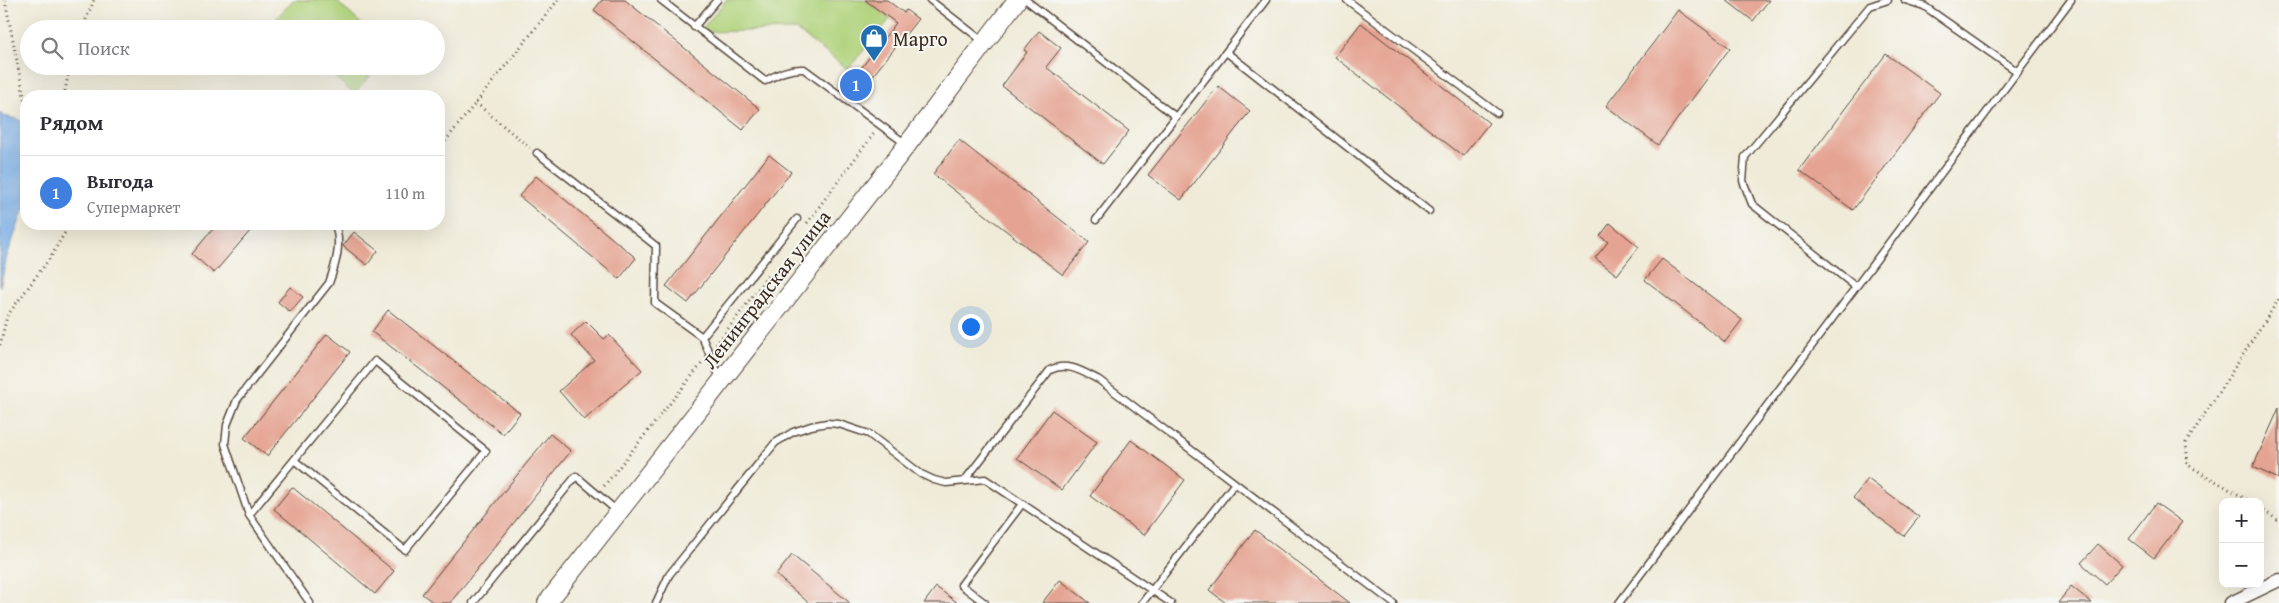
<!DOCTYPE html>
<html lang="ru">
<head>
<meta charset="utf-8">
<style>
  body { margin:0; font-family:"Gentium Book Plus",serif; background:#f2f2f3; color:#2b2b33 }
  .controls { position:absolute; right:15px; bottom:15px; display:grid; overflow:hidden; border-radius:10px; box-shadow:0 5px 20px #0002 }
  .controls button { width:45px; height:45px; display:grid; place-items:center; padding:0; border:0; border-bottom:1px solid #e1e1e2; background:#fff; color:#2b2b33; font:25px sans-serif }
  .you { position:absolute; left:970px; top:326px; width:18px; height:18px; margin:-12px; border:4px solid #fff; border-radius:50%; background:#1a73e8; box-shadow:0 0 0 8px #1a73e833 }
  .badge { display:grid; place-items:center; width:32px; height:32px; border-radius:50%; background:#1f6fb2; color:#fff; font-size:16px; font-weight:700 }
  .pin { position:absolute; translate:-50% -50%; border:2px solid #fff; box-shadow:0 1px 5px #0006 }
  .list { margin:0; padding:0; list-style:none }
  h2 { display:flex; justify-content:space-between; align-items:center; height:65px; margin:0; padding:0 20px; font-size:21px }
  h2 small { font-size:16px; font-weight:400; color:#7c7c81 }
  .list li { display:grid; grid-template-columns:32px 1fr auto; gap:15px; align-items:center; box-sizing:border-box; height:75px; padding:0 20px; border-top:1px solid #e1e1e2 }
  .list b { display:block; font-size:19px; white-space:nowrap }
  .list p { margin:0; font-size:16px; white-space:nowrap; color:#7c7c81 }
  .list em { font-size:16px; font-style:normal; color:#7c7c81 }
  .icon { flex:none; width:28px; height:28px; fill:none; stroke:currentColor; stroke-width:2; stroke-linecap:round; stroke-linejoin:round }
  .map { position:relative; flex:none; width:2279px; height:603px; overflow:hidden }
  .search { position:absolute; background:#fff; box-shadow:0 5px 20px #0002; left:20px; top:20px; width:425px; height:55px; display:flex; align-items:center; gap:12px; box-sizing:border-box; padding:0 18px; border-radius:28px; color:#7c7c81; font-size:19px }
  .panel { position:absolute; background:#fff; box-shadow:0 5px 20px #0002; left:20px; top:90px; width:425px; height:140px; border-radius:20px }
  .map>svg:first-child { display:block }
  .green { fill:#b0d37c; stroke:#767e4d }
  .water { fill:#77abe4; stroke:#596a81 }
  .building { fill:#e5a493 }
  .lines { fill:none; stroke-linecap:round; stroke-linejoin:round }
  .lane-casing { stroke:#56473a; stroke-width:9 }
  .street-casing { stroke:#56473a; stroke-width:15 }
  .secondary-casing { stroke:#56473a; stroke-width:20 }
  .path { stroke:#56473a; stroke-width:3; stroke-dasharray:1 4; stroke-linecap:butt }
  .lane { stroke:#fff; stroke-width:6 }
  .street { stroke:#fff; stroke-width:12 }
  .secondary { stroke:#fff; stroke-width:18 }
  .labels { text-anchor:middle; dominant-baseline:central; stroke-width:4; stroke-linejoin:round; paint-order:stroke }
  .poi-label { font-size:20px; fill:#3b2a1e; stroke:#f6f6f2; text-anchor:start }
  .street-label { font-size:20px; fill:#3b2a1e; stroke:#f6f6f2 }
</style>
</head>
<body>
<div class="map">
<svg width="2279" height="603" viewBox="0 0 2279 603">
  <rect width="100%" height="100%" fill="#f6f6f2"/>
  <filter id="ink" filterUnits="userSpaceOnUse"><feTurbulence type="fractalNoise" baseFrequency=".02" numOctaves="2"/><feDisplacementMap in="SourceGraphic" scale="10" xChannelSelector="R" yChannelSelector="G"/><feConvolveMatrix kernelMatrix="1 2 1 2 8 2 1 2 1" color-interpolation-filters="sRGB"/></filter>
  <filter id="wash" filterUnits="userSpaceOnUse"><feTurbulence type="fractalNoise" baseFrequency=".0096" numOctaves="4" result="noise"/><feDisplacementMap in="SourceGraphic" scale="20" xChannelSelector="R" yChannelSelector="G"/><feGaussianBlur stdDeviation="1.12" result="paint"/><feColorMatrix in="noise" values="0 0 0 0 0 0 0 0 0 0 0 0 0 0 0 0 0 1.4 0 .05"/><feComposite in="paint" operator="in"/></filter>
  <g filter="url(#wash)">
    <rect width="100%" height="100%" fill="#f0ebd8"/>
    <path class="green" d="M 293,0 L 335,0 L 367,29 L 281,29 L 273,22 Z
      M 726,0 L 865,0 L 890,19 L 848,69 L 796,30 L 700,32 Z
      M 323,66 L 379,66 L 354,94 Z"/>
    <path class="water" d="M 0,112 L 3,116 C 12,118 22,118 26,127 L 26,209 L 22,214 L 7,256 L 0,287 Z"/>
    <g id="blocks">
      <path class="building" d="M 602,0 L 625,0 L 760,109 L 743,130 L 594,10 Z
        M 865,0 L 887,0 L 904,13 L 906,10 L 918,19 L 859,93 L 848,85 L 896,23 Z
        M 1726,0 L 1769,0 L 1753,21 Z
        M 1678,10 L 1730,48 L 1658,145 L 1606,106 Z
        M 1361,23 L 1489,123 L 1463,156 L 1335,57 Z
        M 1039,31 L 1061,48 L 1046,67 L 1129,131 L 1103,164 L 1002,86 L 1027,52 L 1024,50 Z
        M 1886,54 L 1940,93 L 1853,210 L 1799,170 Z
        M 1218,86 L 1250,111 L 1181,200 L 1148,175 Z
        M 959,140 L 1089,242 L 1063,275 L 933,174 Z
        M 769,155 L 791,172 L 688,303 L 666,286 Z
        M 536,176 L 636,258 L 619,279 L 519,196 Z
        M 1610,223 L 1639,247 L 1617,275 L 1595,258 L 1608,242 L 1600,236 Z
        M 217,224 L 256,224 L 214,273 L 192,254 Z
        M 354,232 L 378,251 L 367,265 L 343,246 Z
        M 1662,259 L 1742,320 L 1725,342 L 1645,280 Z
        M 290,287 L 303,297 L 290,312 L 278,302 Z
        M 388,310 L 520,413 L 503,434 L 372,332 Z
        M 586,321 L 604,339 L 609,335 L 642,370 L 584,420 L 559,391 L 594,360 L 571,335 Z
        M 327,334 L 350,352 L 267,456 L 244,438 Z
        M 2279,408 L 2279,479 L 2253,467 Z
        M 1052,410 L 1097,442 L 1062,490 L 1017,458 Z
        M 550,434 L 571,451 L 450,603 L 434,603 L 422,594 Z
        M 1131,440 L 1185,480 L 1144,535 L 1090,496 Z
        M 1868,479 L 1919,517 L 1904,536 L 1853,498 Z
        M 292,487 L 394,571 L 375,594 L 274,509 Z
        M 2156,503 L 2182,522 L 2154,558 L 2129,539 Z
        M 1255,530 L 1350,603 L 1226,603 L 1209,590 Z
        M 2098,544 L 2122,565 L 2105,584 L 2081,563 Z
        M 792,555 L 850,603 L 809,603 L 776,575 Z
        M 1060,580 L 1090,603 L 1042,603 Z
        M 2071,586 L 2092,603 L 2058,603 Z
        M 936,587 L 958,603 L 924,603 Z"/>
    </g>
  </g>
  <g filter="url(#ink)">
    <use href="#blocks" fill-opacity="0" stroke="#56473a" stroke-width="1"/>
    <g class="lines">
      <g class="lane-casing">
        <path id="lane" d="M 661,0 L 765,81 C 778,74 789,68 804,69 L 906,144
          M 930,0 L 984,42
          M 1026,0 L 1176,117
          M 1347,0 L 1497,113
          M 1905,0 L 1924,6 L 2018,72
          M 694,27 L 717,0
          M 1226,52 L 1429,211
          M 537,153 L 656,246 L 655,303 L 702,337 L 721,380
          M 1096,220 L 1266,0
          M 1856,287 L 1752,204 L 1743,181 L 1745,157 L 1870,6 L 1888,0
          M 702,337 L 797,219
          M 965,480 L 1050,370 C 1067,361 1083,372 1099,380 L 1393,603
          M 249,515 L 375,361 L 486,451 L 405,550 L 294,460
          M 310,603 L 249,515 L 225,444 L 227,425 L 237,400 L 329,283 C 336,264 342,243 335,224
          M 473,603 L 576,476 L 617,511
          M 656,603 L 669,575 L 775,443 L 793,432 L 811,426 L 827,423 L 839,424 L 869,434 L 921,474 L 934,480 L 946,483 L 985,479 L 1171,603
          M 985,603 L 961,585 L 1022,504
          M 1142,603 L 1235,483
          M 1619,603 L 2071,0"/>
      </g>
      <g class="street-casing">
        <path id="street" d="M 2231,603 L 2279,580"/>
      </g>
      <g class="secondary-casing">
        <path id="secondary" d="M 547,603 L 907,145 L 1017,0"/>
      </g>
      <path class="path" d="M 5,0 L 26,107
        M 82,29 L 94,0
        M 64,96 L 70,66
        M 476,103 L 530,148
        M 439,149 L 558,0
        M 807,223 L 875,132
        M 0,345 L 7,316 L 50,258 L 70,224
        M 716,345 L 769,274
        M 604,486 L 703,362
        M 2251,502 L 2188,465 L 2186,443 L 2279,299
        M 2260,508 L 2279,521"/>
      <use href="#lane" class="lane"/>
      <use href="#street" class="street"/>
      <use href="#secondary" class="secondary"/>
    </g>
  </g>
  <defs>
    <g id="shop-pin" transform="scale(1.4375)"><path d="M0 17L-7.5 6A9.5 9.5 0 1 1 7.5 6Z" fill="#1f6fb2" stroke="#f6f6f2"/><path d="M-5-2.5h2.3a2.7 3.5 0 0 1 5.4 0H5L5.5 6h-11ZM-1.5-2.5h3a1.5 2.3 0 0 0-3 0Z" fill="#fff"/></g>
  </defs>
  <g fill-rule="evenodd">
    <use href="#shop-pin" x="874" y="38"/>
  </g>
  <g class="labels">
    <g class="poi-label">
      <text x="893" y="38">Марго</text>
    </g>
    <g class="street-label">
      <text transform="translate(766 289) rotate(-52)">Ленинградская улица</text>
    </g>
  </g>
</svg>
<div class="controls">
<button>+</button>
<button>−</button>
</div>
<div class="you"></div>
<div class="pin badge" style="left:856px;top:85px;background:#3f7fe0">1</div>
<div class="search"><svg class="icon" aria-label="search" viewBox="0 0 24 24"><circle cx="10" cy="10" r="6"/><path d="M15 15l6 6"/></svg>Поиск</div>
<section class="panel">
<h2>Рядом<small></small></h2>
<ul class="list">
<li><span class="badge" style="background:#3f7fe0">1</span><div><b>Выгода</b><p>Супермаркет</p></div><em>110 m</em></li>
</ul>
</section>
</div>
</body>
</html>
